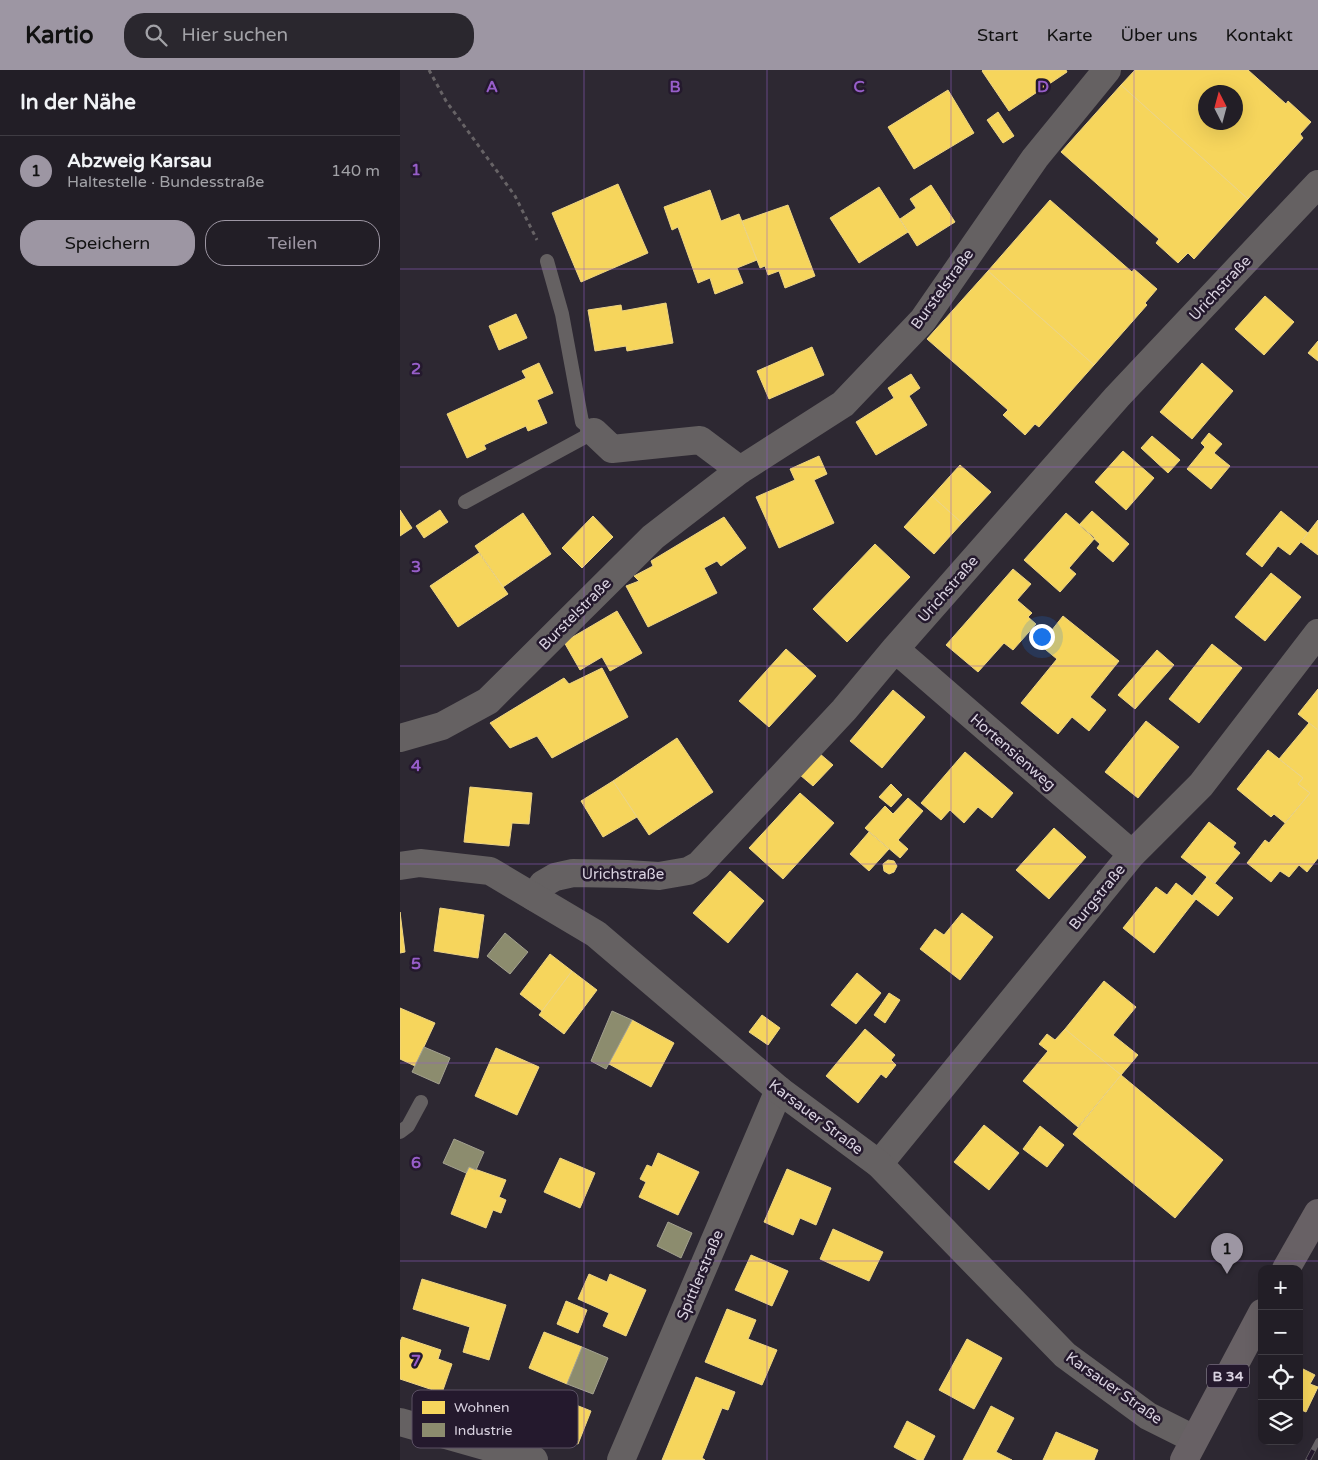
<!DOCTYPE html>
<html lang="de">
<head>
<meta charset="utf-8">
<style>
  body { margin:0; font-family:"Varela Round",sans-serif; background:#2a272e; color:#f1f3f6 }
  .controls { position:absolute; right:15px; bottom:15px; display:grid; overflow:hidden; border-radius:10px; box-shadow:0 5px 20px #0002 }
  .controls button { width:45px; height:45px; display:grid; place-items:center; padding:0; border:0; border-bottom:1px solid #3f3c43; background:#221e26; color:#f1f3f6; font:25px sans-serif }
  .compass { position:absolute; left:798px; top:15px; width:45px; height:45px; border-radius:50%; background:#221e26; box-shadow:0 5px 20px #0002; rotate:354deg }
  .you { position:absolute; left:641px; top:566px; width:18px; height:18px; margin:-12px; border:4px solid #fff; border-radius:50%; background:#1a73e8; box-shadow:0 0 0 8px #1a73e833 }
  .badge { display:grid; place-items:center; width:32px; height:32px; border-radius:50%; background:#9d96a3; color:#111; font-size:16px; font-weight:700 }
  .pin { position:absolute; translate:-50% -41px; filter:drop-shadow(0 1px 2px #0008) }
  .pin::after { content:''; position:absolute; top:26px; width:18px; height:15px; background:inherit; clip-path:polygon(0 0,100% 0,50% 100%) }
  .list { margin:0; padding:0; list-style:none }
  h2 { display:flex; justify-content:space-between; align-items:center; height:65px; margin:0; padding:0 20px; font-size:21px }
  h2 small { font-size:16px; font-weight:400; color:#a2a2a7 }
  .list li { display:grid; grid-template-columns:32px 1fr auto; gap:15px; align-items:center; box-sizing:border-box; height:70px; padding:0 20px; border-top:1px solid #3f3c43 }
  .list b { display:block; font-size:19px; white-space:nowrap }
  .list p { margin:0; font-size:16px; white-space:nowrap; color:#a2a2a7 }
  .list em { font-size:16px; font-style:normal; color:#a2a2a7 }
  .actions { display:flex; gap:10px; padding:15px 20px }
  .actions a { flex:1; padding:11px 0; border:1px solid #9d96a3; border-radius:20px; text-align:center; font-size:18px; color:#9d96a3 }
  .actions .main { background:#9d96a3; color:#111 }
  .icon { flex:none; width:28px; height:28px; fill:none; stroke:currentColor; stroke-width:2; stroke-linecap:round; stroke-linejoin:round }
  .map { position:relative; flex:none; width:918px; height:1390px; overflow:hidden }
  header { display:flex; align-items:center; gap:30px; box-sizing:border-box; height:70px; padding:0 25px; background:#9d96a3; color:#111 }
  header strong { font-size:24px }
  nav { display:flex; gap:28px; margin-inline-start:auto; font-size:18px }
  .search { width:350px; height:45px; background:#2a272e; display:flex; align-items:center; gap:12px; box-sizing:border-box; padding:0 18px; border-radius:20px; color:#a2a2a7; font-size:19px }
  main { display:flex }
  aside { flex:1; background:#221e26 }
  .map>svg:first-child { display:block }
  .homes { fill:#f6d55c; stroke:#edd484; fill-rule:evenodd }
  .industry { fill:#8c8c6e; stroke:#a3a190 }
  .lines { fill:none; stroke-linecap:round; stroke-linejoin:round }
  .path { stroke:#676366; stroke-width:3; stroke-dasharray:4 4; stroke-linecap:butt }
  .service { stroke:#656162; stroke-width:14 }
  .minor { stroke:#656162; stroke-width:28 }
  .tertiary { stroke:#656162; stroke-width:28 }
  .primary { stroke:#686165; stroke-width:28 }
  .rail-casing { stroke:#686468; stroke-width:5.5 }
  .rail { stroke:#24192d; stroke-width:4; stroke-dasharray:11; stroke-linecap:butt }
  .grid { fill:none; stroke:#975ec9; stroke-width:1; stroke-opacity:0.55 }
  .labels { text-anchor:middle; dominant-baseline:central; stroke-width:5; stroke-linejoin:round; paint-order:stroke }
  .shield { fill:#24192d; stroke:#a39aaa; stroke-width:1 }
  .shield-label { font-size:14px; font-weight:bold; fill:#d9d2e0 }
  .street-label { font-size:15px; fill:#d9d2e0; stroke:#24192d }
  .key { fill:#24192d; stroke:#5a5063; stroke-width:1 }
  .key-label { font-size:14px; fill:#d9d2e0 }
  .grid-label { font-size:16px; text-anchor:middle; font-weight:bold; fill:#975ec9; stroke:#24192d; stroke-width:5; stroke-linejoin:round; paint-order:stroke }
</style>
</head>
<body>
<header>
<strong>Kartio</strong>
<div class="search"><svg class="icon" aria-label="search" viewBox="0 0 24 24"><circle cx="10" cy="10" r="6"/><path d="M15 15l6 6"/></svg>Hier suchen</div>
<nav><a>Start</a><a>Karte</a><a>Über uns</a><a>Kontakt</a></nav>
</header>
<main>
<aside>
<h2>In der Nähe<small></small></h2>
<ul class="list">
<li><span class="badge">1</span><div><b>Abzweig Karsau</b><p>Haltestelle · Bundesstraße</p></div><em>140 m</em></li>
</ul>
<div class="actions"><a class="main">Speichern</a><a>Teilen</a></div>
</aside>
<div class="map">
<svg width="918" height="1390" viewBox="0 0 918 1390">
  <rect width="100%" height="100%" fill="#2d2832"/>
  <path class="homes" d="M 583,0 L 666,0 L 667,2 L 609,41 L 582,1 Z
    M 735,0 L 848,0 L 886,34 L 888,31 L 911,52 L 900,64 L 903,68 L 848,129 L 721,15 ZM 806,22 L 836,22 L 836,52 L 806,52 Z
    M 721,15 L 848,129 L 794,189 L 788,183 L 778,193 L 756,173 L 759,169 L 661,82 Z
    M 548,20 L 574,63 L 514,99 L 488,57 Z
    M 598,42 L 614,66 L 603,73 L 587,50 Z
    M 218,114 L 248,183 L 181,212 L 152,143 Z
    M 531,115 L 555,152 L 517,176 L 500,149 L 516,138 L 510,129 Z
    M 479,117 L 508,162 L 459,193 L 430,148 Z
    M 310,120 L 321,151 L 339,144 L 357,190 L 337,198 L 343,213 L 315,224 L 310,208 L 298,213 L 278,157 L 272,160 L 264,137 Z
    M 650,130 L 732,202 L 734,199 L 757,219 L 745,233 L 747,235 L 694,295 L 588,201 Z
    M 388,135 L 415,206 L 385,218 L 379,201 L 368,205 L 365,196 L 360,198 L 342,151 Z
    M 588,201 L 694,295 L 639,357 L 635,354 L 625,365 L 603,345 L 608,340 L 527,269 Z
    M 865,226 L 894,252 L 864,285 L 835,259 Z
    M 266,233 L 273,273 L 227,281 L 226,276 L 195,281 L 188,240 L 221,235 L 222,241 Z
    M 116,244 L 127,268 L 99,280 L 89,256 Z
    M 918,271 L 918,291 L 908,283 Z
    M 412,277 L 424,305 L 369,329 L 357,301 Z
    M 139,293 L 153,323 L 137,330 L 147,353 L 128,361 L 126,356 L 84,375 L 86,379 L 67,388 L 47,344 L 126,308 L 122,301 Z
    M 802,293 L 833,321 L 792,369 L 760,342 Z
    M 511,304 L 520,318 L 509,326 L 527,355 L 476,385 L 456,352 L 494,328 L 488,318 Z
    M 809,363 L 822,374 L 814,383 L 830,396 L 811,419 L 787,399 L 805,377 L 801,373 Z
    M 752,366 L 780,390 L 768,403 L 741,378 Z
    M 723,381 L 754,408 L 726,440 L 695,412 Z
    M 419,386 L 427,404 L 414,410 L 434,453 L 379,478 L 356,427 L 395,410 L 390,399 Z
    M 560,395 L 591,422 L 562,453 L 532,426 Z
    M 532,426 L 562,453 L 534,484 L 504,457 Z
    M 0,440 L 12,458 L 0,466 Z
    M 40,440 L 48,452 L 24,468 L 16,456 Z
    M 692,441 L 729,474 L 713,492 L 697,478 L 700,474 L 679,455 Z
    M 881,441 L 908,463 L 890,485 L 878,476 L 862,497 L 846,484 Z
    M 123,443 L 151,484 L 103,517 L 75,476 Z
    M 666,443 L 695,468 L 669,498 L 676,504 L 660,522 L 624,490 Z
    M 193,446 L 213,467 L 182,498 L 162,478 Z
    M 324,447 L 346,478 L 321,496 L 317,491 L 304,498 L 317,523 L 248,557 L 226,516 L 239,511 L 234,506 L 253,496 L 251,491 Z
    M 918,450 L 918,485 L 901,472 Z
    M 475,474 L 510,507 L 447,572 L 413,539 Z
    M 79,483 L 108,524 L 58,557 L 30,516 Z
    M 613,499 L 631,514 L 617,530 L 632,543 L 628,547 L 636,554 L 613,580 L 604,573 L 578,602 L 546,575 Z
    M 871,503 L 901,527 L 865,571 L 835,547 Z
    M 217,541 L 242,583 L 210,601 L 202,587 L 180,600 L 164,572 Z
    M 663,546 L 719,591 L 690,627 L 706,640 L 689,661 L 672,647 L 658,664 L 621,633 L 657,589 L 640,575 Z
    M 812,574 L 842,598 L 799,653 L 769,629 Z
    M 386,579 L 416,606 L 369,657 L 339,631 Z
    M 757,580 L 774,595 L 735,639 L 718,625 Z
    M 202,598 L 228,647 L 152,688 L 137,666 L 110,678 L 90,653 L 164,608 L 169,614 Z
    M 918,619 L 918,660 L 898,644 Z
    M 493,620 L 525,647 L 482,698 L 450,671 Z
    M 746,651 L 779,677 L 738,728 L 705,702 Z
    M 909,653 L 918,660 L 918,788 L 907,802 L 899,795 L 889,807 L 880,801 L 871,812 L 847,793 L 865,770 L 869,773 L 910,723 L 898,714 L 903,708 L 879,689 Z
    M 277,668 L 313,722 L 249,765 L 213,711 Z
    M 868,680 L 903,708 L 898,714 L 910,723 L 885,753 L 874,744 L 871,747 L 837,719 Z
    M 565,682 L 613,723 L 592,748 L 578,737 L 564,753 L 550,740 L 541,750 L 521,733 Z
    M 419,683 L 433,695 L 413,716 L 400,705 Z
    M 213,711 L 237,747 L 203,767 L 181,731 Z
    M 491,714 L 502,725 L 491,737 L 479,727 Z
    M 70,717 L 132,723 L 129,754 L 112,753 L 109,776 L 64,772 Z
    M 400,723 L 434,753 L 383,809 L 349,778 Z
    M 508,728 L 523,741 L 498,770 L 508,779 L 500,788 L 465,758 L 485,736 L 493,744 Z
    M 809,752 L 836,773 L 833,777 L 840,783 L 815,813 L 781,787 Z
    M 654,758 L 686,787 L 649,829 L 616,800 Z
    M 469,762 L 489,779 L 469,801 L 450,784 Z
    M 488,790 L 494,791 L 497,796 L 494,802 L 489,804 L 484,801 L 483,794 Z
    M 330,801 L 364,831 L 328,873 L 293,843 Z
    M 807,807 L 833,828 L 818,846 L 792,826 Z
    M 776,813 L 796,829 L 754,883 L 723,858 L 756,817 L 767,825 Z
    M 40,838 L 84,845 L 78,888 L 34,881 Z
    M 0,842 L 5,882 L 0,883 Z
    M 562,843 L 593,867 L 560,910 L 520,879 L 535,859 L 544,865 Z
    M 150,884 L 172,901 L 142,941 L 120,924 Z
    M 172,901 L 197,920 L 164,964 L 139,945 Z
    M 457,903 L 481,923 L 456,954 L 431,935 Z
    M 704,911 L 736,937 L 713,965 L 738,985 L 721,1005 L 665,959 Z
    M 489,923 L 500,930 L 485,953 L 474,945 Z
    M 0,938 L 35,953 L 15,996 L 0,989 Z
    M 362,945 L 380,958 L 368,975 L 349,962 Z
    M 232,950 L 274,973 L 251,1017 L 209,994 Z
    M 465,959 L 495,985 L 491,990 L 496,995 L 486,1008 L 481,1004 L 458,1033 L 426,1006 Z
    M 665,959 L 721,1005 L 678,1057 L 623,1011 L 648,981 L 639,974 L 647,964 L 655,970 Z
    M 96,978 L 139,997 L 117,1045 L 75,1026 Z
    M 721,1005 L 823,1090 L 775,1148 L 673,1064 Z
    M 584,1055 L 619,1083 L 589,1120 L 554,1092 Z
    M 640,1056 L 664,1075 L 647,1097 L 623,1079 Z
    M 258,1083 L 299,1102 L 278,1145 L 239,1127 L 246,1112 L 240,1109 L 247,1095 L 252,1097 Z
    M 160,1088 L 195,1103 L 180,1138 L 144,1122 Z
    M 69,1097 L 106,1110 L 99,1127 L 106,1130 L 101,1143 L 93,1140 L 86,1158 L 51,1144 Z
    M 387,1099 L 431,1118 L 416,1155 L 400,1148 L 393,1165 L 364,1152 Z
    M 433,1159 L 483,1182 L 469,1211 L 420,1189 Z
    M 351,1185 L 388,1201 L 372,1236 L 335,1220 Z
    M 189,1204 L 207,1212 L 210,1204 L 246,1220 L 226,1266 L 203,1256 L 209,1243 L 178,1229 Z
    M 22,1209 L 106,1235 L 89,1290 L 63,1282 L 70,1257 L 13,1239 Z
    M 166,1231 L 187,1240 L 178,1263 L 157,1254 Z
    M 327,1239 L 356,1250 L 348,1269 L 377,1280 L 362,1315 L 305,1292 Z
    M 144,1262 L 182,1277 L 167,1314 L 129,1298 Z
    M 2,1267 L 41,1280 L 38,1289 L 52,1294 L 42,1323 L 0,1309 L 0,1272 Z
    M 567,1269 L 602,1288 L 574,1339 L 539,1320 Z
    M 899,1297 L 915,1305 L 910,1314 L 918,1317 L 906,1342 L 899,1339 Z
    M 296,1307 L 335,1322 L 328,1340 L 322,1338 L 302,1388 L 305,1390 L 262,1390 Z
    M 156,1327 L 191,1341 L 178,1374 L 142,1360 Z
    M 591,1336 L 614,1348 L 596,1382 L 612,1390 L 563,1390 Z
    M 507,1351 L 535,1366 L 523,1390 L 518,1390 L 494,1377 Z
    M 656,1362 L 698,1380 L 694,1390 L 643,1390 Z"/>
  <path class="industry" d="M 105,863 L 128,882 L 110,904 L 87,886 Z
    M 212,941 L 232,950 L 206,999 L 191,991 Z
    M 24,977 L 50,988 L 39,1014 L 12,1002 Z
    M 54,1069 L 84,1082 L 76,1100 L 69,1097 L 66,1103 L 43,1093 Z
    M 268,1152 L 292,1163 L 281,1188 L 257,1176 Z
    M 182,1277 L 208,1288 L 193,1324 L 167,1314 Z"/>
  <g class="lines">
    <path class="path" d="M 29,0 L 46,31 L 115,126 L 137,170"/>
    <path class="service" d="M 65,432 L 194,362 L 182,352 L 162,244 L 147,191
      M 0,1062 L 8,1056 L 21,1032"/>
    <path class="minor" d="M 194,362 L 212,379 L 300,370 L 340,400
      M 495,579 L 732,784
      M 0,668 L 42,656 L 88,631 L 253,467 L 340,400 L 443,334 L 523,250 L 635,88 L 707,0
      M 134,827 L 143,814 L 155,807 L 173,803 L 227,804 L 259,806 L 288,801 L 299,795 L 444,640 L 495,579 L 717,327 L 918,114
      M 479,1094 L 732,784 L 801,715 L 918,563
      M 0,1352 L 134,1390
      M 221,1390 L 379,1020"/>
    <path class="tertiary" d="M 0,796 L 20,793 L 90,801 L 196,864 L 379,1020 L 479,1094 L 665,1285 L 748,1346 L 794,1369"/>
    <path class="primary" d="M 886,1199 L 918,1143
      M 784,1390 L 862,1243"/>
    <g class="rail-casing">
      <path id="rail" d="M 908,1390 L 918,1371"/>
    </g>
    <use href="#rail" class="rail"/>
  </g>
  <path class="grid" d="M 184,0 L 184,1390M 367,0 L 367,1390M 551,0 L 551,1390M 734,0 L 734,1390M 0,199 L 918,199M 0,397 L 918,397M 0,596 L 918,596M 0,794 L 918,794M 0,993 L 918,993M 0,1191 L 918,1191"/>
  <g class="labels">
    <rect class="shield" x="807" y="1294.5" width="42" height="23" rx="4"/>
    <g class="shield-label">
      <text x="828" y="1306">B 34</text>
    </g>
    <g class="street-label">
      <text transform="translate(820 218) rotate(-47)">Urichstraße</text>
      <text transform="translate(542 219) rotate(-54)">Burstelstraße</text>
      <text transform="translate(548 519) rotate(-49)">Urichstraße</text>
      <text transform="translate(175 544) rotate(-45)">Burstelstraße</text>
      <text transform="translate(613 682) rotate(41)">Hortensienweg</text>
      <text x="223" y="804">Urichstraße</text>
      <text transform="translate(697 827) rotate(-51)">Burgstraße</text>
      <text transform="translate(416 1047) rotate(37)">Karsauer Straße</text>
      <text transform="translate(300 1205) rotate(-67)">Spittlerstraße</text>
      <text transform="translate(714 1318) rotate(35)">Karsauer Straße</text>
    </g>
  </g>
  <rect x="12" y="1320" width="166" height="58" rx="8" class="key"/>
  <rect x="22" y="1331" width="23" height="13" fill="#f6d55c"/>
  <rect x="22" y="1353" width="23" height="14" fill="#8c8c6e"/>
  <g class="key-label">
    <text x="54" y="1342">Wohnen</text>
    <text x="54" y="1365">Industrie</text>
  </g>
  <g class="grid-label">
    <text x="92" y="22">A</text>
    <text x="275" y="22">B</text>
    <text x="459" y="22">C</text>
    <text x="643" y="22">D</text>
    <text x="16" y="105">1</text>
    <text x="16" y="304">2</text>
    <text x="16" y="502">3</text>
    <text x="16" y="701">4</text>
    <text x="16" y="899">5</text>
    <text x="16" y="1098">6</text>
    <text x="16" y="1296">7</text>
  </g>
</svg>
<div class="controls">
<button>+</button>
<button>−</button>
<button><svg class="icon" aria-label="locate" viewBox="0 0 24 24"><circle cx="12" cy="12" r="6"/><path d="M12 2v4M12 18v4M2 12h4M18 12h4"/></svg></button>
<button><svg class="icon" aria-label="layers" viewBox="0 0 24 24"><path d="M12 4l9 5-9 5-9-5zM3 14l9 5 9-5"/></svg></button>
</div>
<svg class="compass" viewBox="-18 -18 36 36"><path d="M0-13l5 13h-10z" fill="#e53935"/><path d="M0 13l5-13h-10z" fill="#a2a2a7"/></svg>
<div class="you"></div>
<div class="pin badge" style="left:827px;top:1204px">1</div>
</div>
</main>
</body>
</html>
